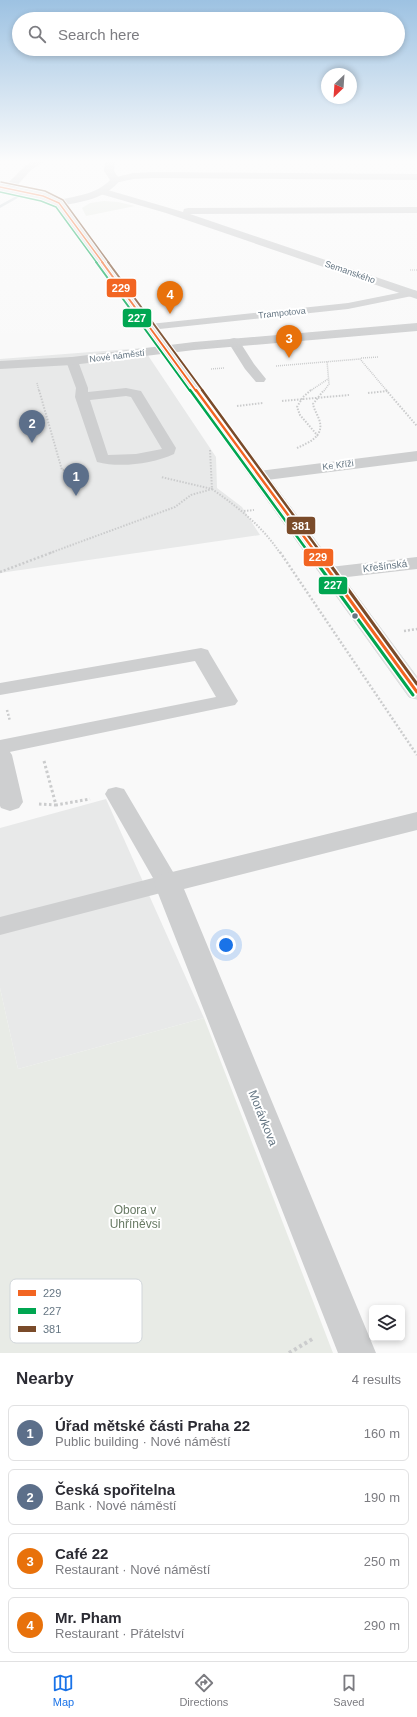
<!DOCTYPE html>
<html lang="en">
<head>
<meta charset="utf-8">
<style>
  body { margin:0; font-family:Arial,sans-serif; background:#f7f7f7; color:#2b2b33 }
  .controls { position:absolute; right:12px; bottom:12px; display:grid; overflow:hidden; border-radius:6px; box-shadow:0 2px 6px #0003 }
  .controls button { width:36px; height:36px; display:grid; place-items:center; padding:0; border:0; border-bottom:1px solid #e1e1e2; background:#fff; color:#2b2b33; font:20px sans-serif }
  .compass { position:absolute; left:321px; top:68px; width:36px; height:36px; border-radius:50%; background:#fff; box-shadow:0 2px 6px #0003; rotate:205deg }
  .you { position:absolute; left:226px; top:945px; width:14px; height:14px; margin:-10px; border:3px solid #fff; border-radius:50%; background:#1a73e8; box-shadow:0 0 0 6px #1a73e833 }
  .badge { display:grid; place-items:center; width:26px; height:26px; border-radius:50%; background:#1a73e8; color:#fff; font-size:13px; font-weight:700 }
  .pin { position:absolute; translate:-50% -33px; filter:drop-shadow(0 1px 2px #0008) }
  .pin::after { content:''; position:absolute; top:21px; width:14px; height:12px; background:inherit; clip-path:polygon(0 0,100% 0,50% 100%) }
  .list { margin:0; padding:0; list-style:none }
  h2 { display:flex; justify-content:space-between; align-items:center; height:52px; margin:0; padding:0 16px; font-size:17px }
  h2 small { font-size:13px; font-weight:400; color:#7c7c81 }
  .list li { display:grid; grid-template-columns:26px 1fr auto; gap:12px; align-items:center; box-sizing:border-box; height:56px; margin:0 8px 8px; padding:0 8px; border:1px solid #e1e1e2; border-radius:6px }
  .list b { display:block; font-size:15px; white-space:nowrap }
  .list p { margin:0; font-size:13px; white-space:nowrap; color:#7c7c81 }
  .list em { font-size:13px; font-style:normal; color:#7c7c81 }
  .icon { flex:none; width:22px; height:22px; fill:none; stroke:currentColor; stroke-width:2; stroke-linecap:round; stroke-linejoin:round }
  .map { position:relative; flex:none; width:417px; height:1353px; overflow:hidden }
  .search { position:absolute; background:#fff; box-shadow:0 2px 6px #0003; left:12px; right:12px; top:12px; height:44px; display:flex; align-items:center; gap:10px; box-sizing:border-box; padding:0 14px; border-radius:22px; color:#7c7c81; font-size:15px }
  .sheet { height:308px; background:#fff }
  nav { display:flex; justify-content:space-around; align-items:center; box-sizing:border-box; height:56px; border-top:1px solid #e1e1e2; background:#fff; font-size:11px; color:#7c7c81 }
  nav a { display:grid; justify-items:center; gap:2px }
  nav .on { color:#1a73e8 }
  .map>svg:first-child { display:block }
  .built { fill:#e8e9e9 }
  .green { fill:#e8ebe6 }
  .lines { fill:none; stroke-linecap:round; stroke-linejoin:round }
  .stream { fill:#ced6d9; fill-rule:evenodd }
  .secondary-casing { stroke:#d5d6d7; stroke-width:1 }
  .path-far4 { stroke:#cbcccd; stroke-width:1.5; stroke-dasharray:1 1; stroke-linecap:butt }
  .path-far3 { stroke:#cbcccd; stroke-width:2; stroke-dasharray:1.5 1.5; stroke-linecap:butt }
  .path-far2 { stroke:#cbcccd; stroke-width:2.5; stroke-dasharray:2 2; stroke-linecap:butt }
  .path-far1 { stroke:#cbcccd; stroke-width:3; stroke-dasharray:2.5 2.5; stroke-linecap:butt }
  .path { stroke:#cbcccd; stroke-width:4; stroke-dasharray:3 3; stroke-linecap:butt }
  .service { fill:#cecfd0; fill-rule:evenodd }
  .minor { fill:#cecfd0; fill-rule:evenodd }
  .tertiary { fill:#cecfd0; fill-rule:evenodd }
  .secondary { fill:#e1e2e2; fill-rule:evenodd }
  .bus-1-far3-casing { stroke:#fff; stroke-width:3 }
  .bus-1-far2-casing { stroke:#fff; stroke-width:4 }
  .bus-1-far1-casing { stroke:#fff; stroke-width:5 }
  .bus-1-casing { stroke:#fff; stroke-width:6 }
  .bus-2-far3-casing { stroke:#fff; stroke-width:3 }
  .bus-2-far2-casing { stroke:#fff; stroke-width:4 }
  .bus-2-far1-casing { stroke:#fff; stroke-width:5 }
  .bus-2-casing { stroke:#fff; stroke-width:6 }
  .bus-3-far3-casing { stroke:#fff; stroke-width:3 }
  .bus-3-far2-casing { stroke:#fff; stroke-width:4 }
  .bus-3-far1-casing { stroke:#fff; stroke-width:5 }
  .bus-3-casing { stroke:#fff; stroke-width:6 }
  .bus-1-far3 { stroke:#f26522; stroke-width:1.5 }
  .bus-1-far2 { stroke:#f26522; stroke-width:2 }
  .bus-1-far1 { stroke:#f26522; stroke-width:2.5 }
  .bus-1 { stroke:#f26522; stroke-width:3 }
  .bus-2-far3 { stroke:#00a651; stroke-width:1.5 }
  .bus-2-far2 { stroke:#00a651; stroke-width:2 }
  .bus-2-far1 { stroke:#00a651; stroke-width:2.5 }
  .bus-2 { stroke:#00a651; stroke-width:3 }
  .bus-3-far3 { stroke:#7a4b2a; stroke-width:1.5 }
  .bus-3-far2 { stroke:#7a4b2a; stroke-width:2 }
  .bus-3-far1 { stroke:#7a4b2a; stroke-width:2.5 }
  .bus-3 { stroke:#7a4b2a; stroke-width:3 }
  .bus-dot { fill:#657683; stroke:#fff; stroke-width:1.5 }
  .labels { text-anchor:middle; dominant-baseline:central; stroke-width:4; stroke-linejoin:round; paint-order:stroke }
  .far-street-label { font-size:9px; fill:#657683; stroke:#fff }
  .street-label { font-size:10px; fill:#657683; stroke:#fff }
  .near-street-label { font-size:12px; fill:#657683; stroke:#fff }
  .near-park-label { font-size:12px; fill:#687a64; stroke:#fff }
  .key { fill:#fff; stroke:#d1d6da; stroke-width:1 }
  .key-label { font-size:11px; fill:#657683 }
  .line-badge { stroke:#fff; stroke-width:1.5 }
  .badge-label { font-size:11px; text-anchor:middle; font-weight:bold; fill:#fff }
</style>
</head>
<body>
<div class="map">
<svg width="417" height="1353" viewBox="0 0 417 1353">
  <rect width="100%" height="100%" fill="#f9f9f9"/>
  <path class="built" d="M 143,348 L 216,457 L 217,488 L 242,507 L 260,535 L 0,573 L 0,359 Z
    M 106,799 L 204,1018 L 18,1069 L 0,988 L 0,828 Z"/>
  <path class="green" d="M 104,201 L 118,202 L 135,206 L 86,216 L 82,208 L 90,203 Z
    M 0,988 L 18,1069 L 204,1018 L 333,1353 L 0,1353 Z"/>
  <g class="lines">
    <path class="stream" d="M 20,194 L 23,195 L 0,208 L 0,205 Z"/>
    <g class="secondary-casing">
      <path id="secondary" d="M 0,184 L 47,194 L 63,201 L 417,677 L 417,699 L 409,697 L 55,205 L 40,198 L 0,190 Z"/>
    </g>
    <path class="path-far4" d="M 410,270 L 417,270
      M 361,358 L 379,357
      M 276,366 L 360,359 L 387,391
      M 211,369 L 224,368
      M 37,383 L 39,391
      M 310,391 L 328,379
      M 324,391 L 329,384 L 327,361"/>
    <path class="path-far3" d="M 39,390 L 62,470 L 84,471
      M 311,390 L 303,397 L 297,407 L 300,415 L 318,436
      M 386,390 L 417,426
      M 368,393 L 388,391
      M 282,401 L 349,395
      M 237,406 L 263,403
      M 297,448 C 310,442 325,436 319,419 C 317,414 314,409 313,404 L 324,390
      M 210,450 L 212,489 C 239,508 262,526 280,553
      M 244,511 L 254,510
      M 50,553 L 175,507 L 191,495 L 212,489 L 161,477"/>
    <path class="path-far2" d="M 280,552 L 417,755
      M 0,572 L 53,552
      M 404,631 L 417,629
      M 7,710 L 10,721"/>
    <path class="path-far1" d="M 44,761 L 56,805 L 90,799
      M 39,804 L 56,805"/>
    <path class="path" d="M 289,1353 L 314,1338"/>
    <path class="service" d="M 413,290 L 417,291 L 417,295 L 348,309 L 150,330 L 146,329 L 144,327 L 146,325 L 150,324 L 348,303 Z
      M 234,338 L 238,339 L 254,364 L 266,379 L 264,382 L 256,382 L 245,369 L 228,342 L 230,339 Z
      M 72,357 L 76,358 L 78,361 L 88,388 L 88,392 L 126,388 L 141,391 L 176,448 L 174,454 C 152,464 120,468 97,462 L 75,397 L 76,388 L 66,361 L 68,358 ZM 126,396 L 131,397 L 162,449 L 136,454 L 108,455 L 90,400 Z
      M 201,648 L 208,650 L 210,654 L 238,701 L 235,705 L 0,754 L 0,740 L 216,697 L 195,661 L 0,695 L 0,683 Z
      M 116,787 L 124,789 L 176,877 L 180,883 L 176,889 L 0,935 L 0,917 L 153,878 L 105,794 L 108,789 Z"/>
    <path class="minor" d="M 33,161 L 45,161 L 31,170 L 12,191 L 4,191 L 3,189 L 4,187 L 25,166 Z
      M 154,172 L 417,174 L 417,180 L 154,178 L 133,179 L 115,183 L 110,180 L 112,178 L 133,173 Z
      M 101,188 L 183,212 L 184,209 L 188,208 L 417,207 L 417,213 L 190,214 L 417,291 L 417,299 L 166,213 L 97,193 L 96,191 Z
      M 417,323 L 417,331 L 194,350 L 72,365 L 0,369 L 0,361 L 72,357 L 194,342 Z
      M 417,557 L 417,569 L 330,579 L 323,577 L 320,573 L 323,569 L 330,567 Z
      M 0,747 L 8,749 L 12,755 L 23,802 L 19,808 L 10,811 L 1,808 L 0,806 Z
      M 417,812 L 417,830 L 184,889 L 376,1353 L 338,1353 L 154,883 L 158,876 L 168,873 Z"/>
    <path class="tertiary" d="M 105,161 L 115,161 L 114,171 L 120,180 C 106,199 81,202 59,206 L 55,205 L 54,203 L 55,201 C 74,196 96,195 110,180 L 104,171 Z
      M 417,451 L 417,461 L 259,481 L 253,480 L 250,476 L 253,472 L 259,471 Z"/>
    <use href="#secondary" class="secondary"/>
    <g class="bus-1-far3-casing">
      <path id="bus-1-far3" d="M 0,187 L 43,196 L 59,203 L 103,263"/>
    </g>
    <g class="bus-1-far2-casing">
      <path id="bus-1-far2" d="M 102,262 L 196,391"/>
    </g>
    <g class="bus-1-far1-casing">
      <path id="bus-1-far1" d="M 196,390 L 316,553"/>
    </g>
    <g class="bus-1-casing">
      <path id="bus-1" d="M 315,552 L 417,692"/>
    </g>
    <g class="bus-2-far3-casing">
      <path id="bus-2-far3" d="M 0,192 L 41,201 L 56,207 L 97,263"/>
    </g>
    <g class="bus-2-far2-casing">
      <path id="bus-2-far2" d="M 96,262 L 190,391"/>
    </g>
    <g class="bus-2-far1-casing">
      <path id="bus-2-far1" d="M 190,390 L 309,553"/>
    </g>
    <g class="bus-2-casing">
      <path id="bus-2" d="M 309,552 L 413,695"/>
    </g>
    <g class="bus-3-far3-casing">
      <path id="bus-3-far3" d="M 1,182 L 45,191 L 63,200 L 109,263"/>
    </g>
    <g class="bus-3-far2-casing">
      <path id="bus-3-far2" d="M 108,262 L 203,391"/>
    </g>
    <g class="bus-3-far1-casing">
      <path id="bus-3-far1" d="M 202,390 L 321,553"/>
    </g>
    <g class="bus-3-casing">
      <path id="bus-3" d="M 321,552 L 417,684"/>
    </g>
    <use href="#bus-1-far3" class="bus-1-far3"/>
    <use href="#bus-1-far2" class="bus-1-far2"/>
    <use href="#bus-1-far1" class="bus-1-far1"/>
    <use href="#bus-1" class="bus-1"/>
    <use href="#bus-2-far3" class="bus-2-far3"/>
    <use href="#bus-2-far2" class="bus-2-far2"/>
    <use href="#bus-2-far1" class="bus-2-far1"/>
    <use href="#bus-2" class="bus-2"/>
    <use href="#bus-3-far3" class="bus-3-far3"/>
    <use href="#bus-3-far2" class="bus-3-far2"/>
    <use href="#bus-3-far1" class="bus-3-far1"/>
    <use href="#bus-3" class="bus-3"/>
  </g>
  <linearGradient id="sky" x2="0" y2="1"><stop stop-color="#9dc2e2"/><stop offset="0.46" stop-color="#fcfcfc"/><stop offset="1" stop-color="#fcfcfc" stop-opacity="0"/></linearGradient>
  <rect width="417" height="350" fill="url(#sky)"/>
  <circle class="bus-dot" cx="355" cy="616" r="3.5"/>
  <g class="labels">
    <g class="far-street-label">
      <text transform="translate(350 272) rotate(19)">Semanského</text>
      <text transform="translate(282 313) rotate(-6)">Trampotova</text>
      <text transform="translate(117 356) rotate(-7)">Nové náměstí</text>
      <text transform="translate(338 465) rotate(-7)">Ke Kříži</text>
    </g>
    <g class="street-label">
      <text transform="translate(385 566) rotate(-7)">Křešínská</text>
    </g>
    <g class="near-street-label">
      <text transform="translate(263 1118) rotate(68)">Morávkova</text>
    </g>
    <g class="near-park-label">
      <text x="135" y="1210">Obora v<tspan x="135" dy="14">Uhříněvsi</tspan></text>
    </g>
  </g>
  <rect x="10" y="1279" width="132" height="64" rx="6" class="key"/>
  <rect x="18" y="1290" width="18" height="6" fill="#f26522"/>
  <rect x="18" y="1308" width="18" height="6" fill="#00a651"/>
  <rect x="18" y="1326" width="18" height="6" fill="#7a4b2a"/>
  <g class="key-label">
    <text x="43" y="1297">229</text>
    <text x="43" y="1315">227</text>
    <text x="43" y="1333">381</text>
  </g>
  <g class="line-badge">
    <rect x="106" y="278" width="31" height="20" rx="4" fill="#f26522"/>
    <rect x="122" y="308" width="30" height="20" rx="4" fill="#00a651"/>
    <rect x="286" y="516" width="30" height="19" rx="4" fill="#7a4b2a"/>
    <rect x="303" y="548" width="31" height="19" rx="4" fill="#f26522"/>
    <rect x="318" y="576" width="30" height="19" rx="4" fill="#00a651"/>
  </g>
  <g class="badge-label">
    <text x="121" y="292">229</text>
    <text x="137" y="322">227</text>
    <text x="301" y="530">381</text>
    <text x="318" y="561">229</text>
    <text x="333" y="589">227</text>
  </g>
</svg>
<div class="controls">
<button><svg class="icon" aria-label="layers" viewBox="0 0 24 24"><path d="M12 4l9 5-9 5-9-5zM3 14l9 5 9-5"/></svg></button>
</div>
<svg class="compass" viewBox="-18 -18 36 36"><path d="M0-13l5 13h-10z" fill="#e53935"/><path d="M0 13l5-13h-10z" fill="#7c7c81"/></svg>
<div class="you"></div>
<div class="pin badge" style="left:76px;top:496px;background:#5c6f8a">1</div>
<div class="pin badge" style="left:32px;top:443px;background:#5c6f8a">2</div>
<div class="pin badge" style="left:289px;top:358px;background:#e8710a">3</div>
<div class="pin badge" style="left:170px;top:314px;background:#e8710a">4</div>
<div class="search"><svg class="icon" aria-label="search" viewBox="0 0 24 24"><circle cx="10" cy="10" r="6"/><path d="M15 15l6 6"/></svg>Search here</div>
</div>
<section class="sheet">
<h2>Nearby<small>4 results</small></h2>
<ul class="list">
<li><span class="badge" style="background:#5c6f8a">1</span><div><b>Úřad mětské části Praha 22</b><p>Public building · Nové náměstí</p></div><em>160 m</em></li>
<li><span class="badge" style="background:#5c6f8a">2</span><div><b>Česká spořitelna</b><p>Bank · Nové náměstí</p></div><em>190 m</em></li>
<li><span class="badge" style="background:#e8710a">3</span><div><b>Café 22</b><p>Restaurant · Nové náměstí</p></div><em>250 m</em></li>
<li><span class="badge" style="background:#e8710a">4</span><div><b>Mr. Pham</b><p>Restaurant · Přátelství</p></div><em>290 m</em></li>
</ul>
</section>
<nav>
<a class="on"><svg class="icon" aria-label="map" viewBox="0 0 24 24"><path d="M3 6l6-2 6 2 6-2v14l-6 2-6-2-6 2zM9 4v14M15 6v14"/></svg>Map</a>
<a><svg class="icon" aria-label="directions" viewBox="0 0 24 24"><path d="M12 3l9 9-9 9-9-9zM9 14v-3h6M13 9l2 2-2 2"/></svg>Directions</a>
<a><svg class="icon" aria-label="saved" viewBox="0 0 24 24"><path d="M7 4h10v16l-5-4-5 4z"/></svg>Saved</a>
</nav>
</body>
</html>
